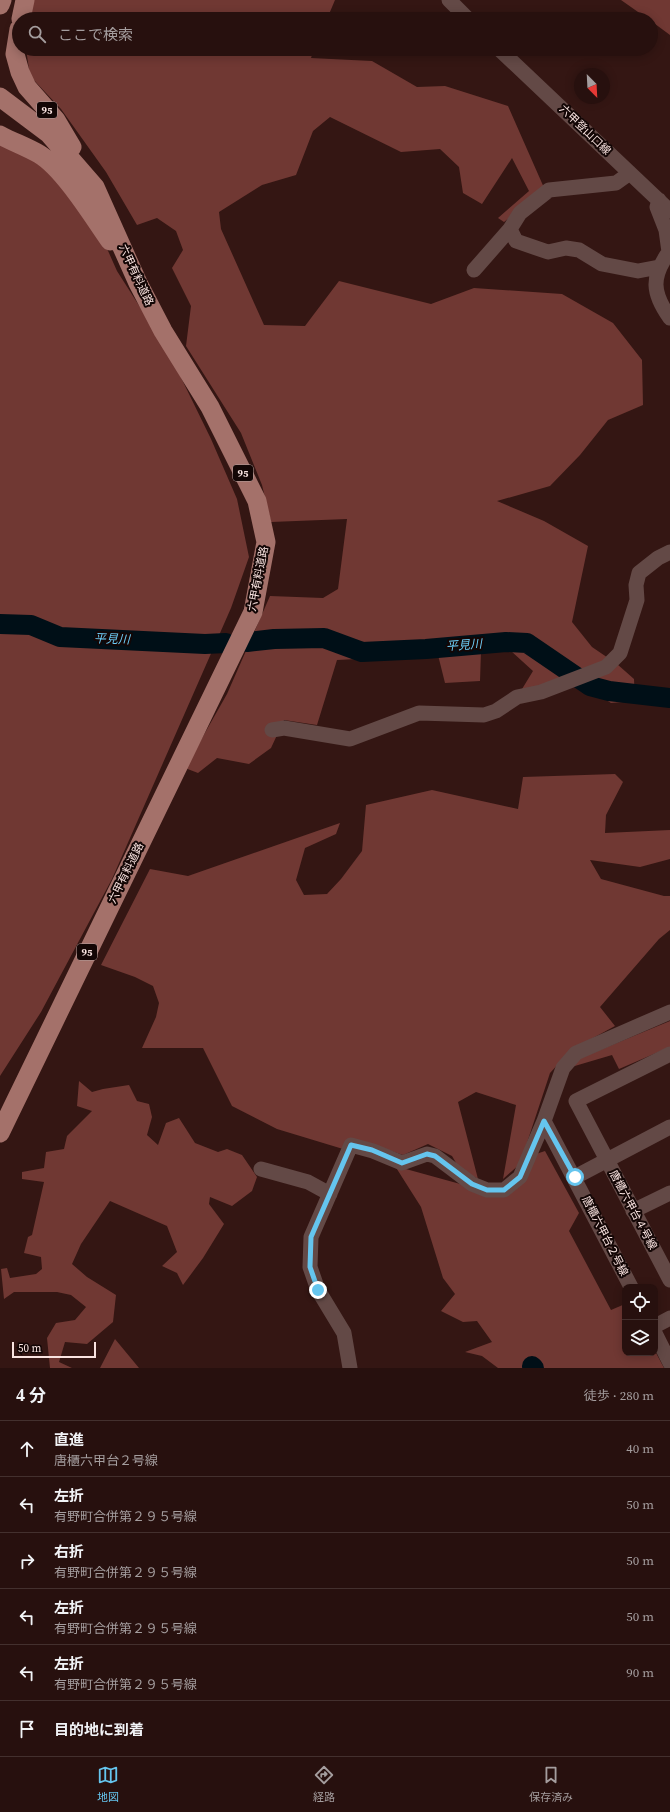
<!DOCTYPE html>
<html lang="ja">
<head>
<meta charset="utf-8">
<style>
  body { margin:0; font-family:"Source Serif 4","Noto Sans JP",serif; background:#2f1917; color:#f1f3f6 }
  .controls { position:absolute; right:12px; bottom:12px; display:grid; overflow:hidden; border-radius:8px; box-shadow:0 2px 10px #0003 }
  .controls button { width:36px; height:36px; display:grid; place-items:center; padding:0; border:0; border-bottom:1px solid #43302e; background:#27100e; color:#f1f3f6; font:20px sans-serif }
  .compass { position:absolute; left:574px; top:68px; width:36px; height:36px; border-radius:50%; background:#27100e; box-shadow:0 2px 10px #0003; rotate:156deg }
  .scale { position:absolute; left:12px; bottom:10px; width:84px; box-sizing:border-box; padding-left:4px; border:2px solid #f9e3e0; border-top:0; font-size:11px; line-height:14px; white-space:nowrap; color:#f9e3e0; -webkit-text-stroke:3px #130605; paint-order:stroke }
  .stop { position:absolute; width:12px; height:12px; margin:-9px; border:3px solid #65c5ee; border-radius:50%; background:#fff }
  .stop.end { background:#65c5ee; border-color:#fff; box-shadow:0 1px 4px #0008 }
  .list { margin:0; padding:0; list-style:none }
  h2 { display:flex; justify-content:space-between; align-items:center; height:52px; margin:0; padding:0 16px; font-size:17px }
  h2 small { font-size:13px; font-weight:400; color:#a49d9e }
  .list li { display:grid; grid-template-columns:26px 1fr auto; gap:12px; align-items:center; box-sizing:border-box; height:56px; padding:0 16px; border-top:1px solid #43302e }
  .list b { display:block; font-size:15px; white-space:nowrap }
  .list p { margin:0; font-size:13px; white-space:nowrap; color:#a49d9e }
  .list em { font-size:13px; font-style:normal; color:#a49d9e }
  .icon { flex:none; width:22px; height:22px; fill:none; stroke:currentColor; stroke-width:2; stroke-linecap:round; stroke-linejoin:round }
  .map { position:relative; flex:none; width:670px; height:1368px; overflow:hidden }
  .search { position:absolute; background:#27100e; box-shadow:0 2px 10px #0003; left:12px; right:12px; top:12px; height:44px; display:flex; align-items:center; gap:10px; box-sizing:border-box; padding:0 14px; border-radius:22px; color:#a49d9e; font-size:15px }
  .sheet { height:388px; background:#27100e }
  nav { display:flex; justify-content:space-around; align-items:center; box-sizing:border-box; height:56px; border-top:1px solid #43302e; background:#27100e; font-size:11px; color:#a49d9e }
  nav a { display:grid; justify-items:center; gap:2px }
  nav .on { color:#65c5ee }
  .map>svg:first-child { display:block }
  .forest { fill:#703833 }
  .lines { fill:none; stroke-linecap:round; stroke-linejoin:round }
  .river { stroke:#000f17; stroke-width:20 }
  .minor { stroke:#634946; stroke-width:15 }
  .major { stroke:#a4716a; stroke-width:19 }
  .route { stroke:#65c5ee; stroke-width:5 }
  .labels { text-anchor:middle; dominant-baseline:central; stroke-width:4; stroke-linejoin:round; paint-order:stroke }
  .shield { fill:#130605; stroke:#b4a19e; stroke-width:1 }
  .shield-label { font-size:10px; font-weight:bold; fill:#f9e3e0 }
  .street-label { font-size:11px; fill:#f9e3e0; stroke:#130605 }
  .water-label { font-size:12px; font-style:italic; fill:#6ccdf7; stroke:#130605 }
</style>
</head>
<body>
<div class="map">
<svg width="670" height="1368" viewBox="0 0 670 1368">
  <rect width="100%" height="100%" fill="#341613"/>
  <path class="forest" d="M 33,0 L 335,0 L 327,19 L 29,19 Z
    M 621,0 L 670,0 L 670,35 L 651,21 L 651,19 L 648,19 Z
    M 26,49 L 314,49 L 311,58 L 372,61 L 417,87 L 445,86 L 508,106 L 545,190 L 504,222 L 498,218 L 529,191 L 512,158 L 482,204 L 463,193 L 459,167 L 440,149 L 401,152 L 330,117 L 313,131 L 296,175 L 262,185 L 219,212 L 221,229 L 264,325 L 305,326 L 339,281 L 431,304 L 474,288 L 562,294 L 613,323 L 642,360 L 643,405 L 608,420 L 580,455 L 550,486 L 497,501 L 544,521 L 588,546 L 572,622 L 592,647 L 617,664 L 634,679 L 635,701 L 611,703 L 573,678 L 519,694 L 533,671 L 511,651 L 481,651 L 480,681 L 445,683 L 438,655 L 337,660 L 317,725 L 284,720 L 271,748 L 249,764 L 217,758 L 198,773 L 185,768 L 227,694 L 270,596 L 323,598 L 338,589 L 347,519 L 271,522 L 262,485 L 241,433 L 186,346 L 191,306 L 172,268 L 183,250 L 176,231 L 157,218 L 137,225 L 106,172 L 61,109 L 30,76 Z
    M 0,140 L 42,161 L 97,226 L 117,271 L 168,351 L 211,439 L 237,499 L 249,557 L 231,608 L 112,879 L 41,1012 L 0,1076 Z
    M 615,774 L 623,782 L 606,815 L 605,833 L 670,830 L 670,859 L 640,867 L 590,860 L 601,879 L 664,896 L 670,896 L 670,930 L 659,939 L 600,1007 L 615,1026 L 571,1050 L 550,1073 L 520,1164 L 503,1179 L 516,1105 L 476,1092 L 458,1102 L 478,1179 L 459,1168 L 452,1156 L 428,1144 L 403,1155 L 362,1141 L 343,1149 L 277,1129 L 232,1106 L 203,1048 L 142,1048 L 156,1017 L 159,1003 L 153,986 L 135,977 L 101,965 L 150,869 L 188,876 L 340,823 L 336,834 L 305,848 L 296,880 L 304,895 L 327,894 L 341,879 L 362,851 L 366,805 L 432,790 L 518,809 L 523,777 Z
    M 670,1021 L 670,1047 L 619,1069 L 612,1055 L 568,1068 L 578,1059 Z
    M 79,1081 L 92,1092 L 103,1089 L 129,1085 L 137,1101 L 149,1104 L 152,1117 L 147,1135 L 158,1145 L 166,1123 L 179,1118 L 195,1143 L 218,1152 L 227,1149 L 242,1155 L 257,1177 L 252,1191 L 232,1206 L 210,1197 L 209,1204 L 224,1224 L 203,1258 L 183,1285 L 177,1273 L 162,1266 L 177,1252 L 167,1226 L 110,1201 L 81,1244 L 72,1264 L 87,1277 L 116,1295 L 113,1322 L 87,1344 L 65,1342 L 59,1362 L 72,1368 L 50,1368 L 47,1338 L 56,1323 L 75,1320 L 86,1307 L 71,1295 L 57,1292 L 14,1292 L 4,1299 L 1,1269 L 7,1268 L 10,1278 L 36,1274 L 42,1269 L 41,1257 L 24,1253 L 28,1237 L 32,1235 L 44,1182 L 22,1179 L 22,1172 L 44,1168 L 46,1152 L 64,1149 L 67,1136 L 92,1111 L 77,1106 Z
    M 545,1151 L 579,1213 L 569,1231 L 611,1310 L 625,1304 L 625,1353 L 655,1353 L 655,1351 L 664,1368 L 498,1368 L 482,1356 L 465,1352 L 492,1342 L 477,1321 L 463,1322 L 441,1311 L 455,1294 L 443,1278 L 421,1207 L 395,1166 L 482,1190 L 510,1190 L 536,1154 Z
    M 115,1339 L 139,1368 L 100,1368 Z"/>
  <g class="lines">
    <path class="river" d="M 0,624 L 31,625 L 60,637 L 205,644 L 226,643
      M 247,642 L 274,639 L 324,638 L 362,652 L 426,649 L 506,642 L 527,643 L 590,686 L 609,691 L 670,698
      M 532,1366 L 534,1368"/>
    <path class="minor" d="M 449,0 L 468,19
      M 499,49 L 670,211
      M 659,200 L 657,207 L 666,230 L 669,252 C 651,277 652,293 670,318
      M 510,229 L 516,241 L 548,252 L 566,248 L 579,250 L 602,264 L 638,271 L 659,267
      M 474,270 L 510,229 L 520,213 L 549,190 L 616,183 L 630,173
      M 272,730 L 284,728 L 350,739 L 419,713 L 484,715 L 496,711 L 517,697 L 541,692 L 606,667 L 620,653 L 637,600 L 636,585 L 639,573 L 658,558 L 670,552
      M 670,1054 L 576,1101 L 670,1280
      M 544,1121 L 631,1287
      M 261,1169 L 308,1182 L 330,1194
      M 575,1177 L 670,1127
      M 633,1211 L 670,1193
      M 655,1326 L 670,1318
      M 655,1333 L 670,1363
      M 350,1368 L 344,1333 L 318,1290 L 310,1267 L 311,1237 L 351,1145 L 373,1151 L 402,1163 L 427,1154 L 435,1156 L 472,1184 L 487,1190 L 504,1190 L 520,1177 L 544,1121 L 563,1068 L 576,1053 L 670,1012"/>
    <path class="major" d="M 0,5 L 2,0
      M 21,19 L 25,0
      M 19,29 L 15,54 L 20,72 L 27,87 L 56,120 L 72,147
      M 0,97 L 49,134 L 95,187 L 138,283 L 163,331 L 210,407 L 257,501 L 266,542 L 253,612 L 0,1133
      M 0,135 C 13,142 27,147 39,154 C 64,169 93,217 110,241"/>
  </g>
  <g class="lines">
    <path class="route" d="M 318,1290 L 310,1267 L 311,1237 L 351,1145 L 372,1150 L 402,1163 L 427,1154 L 435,1156 L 472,1184 L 487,1190 L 504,1190 L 520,1177 L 544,1121 L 575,1177"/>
  </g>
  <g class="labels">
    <g class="shield">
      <rect x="37" y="102" width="20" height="16" rx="3"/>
      <rect x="233" y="465" width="20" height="16" rx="3"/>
      <rect x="77" y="944" width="20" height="16" rx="3"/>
    </g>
    <g class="shield-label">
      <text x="47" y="110">95</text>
      <text x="243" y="473">95</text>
      <text x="87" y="952">95</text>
    </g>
    <g class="street-label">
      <text transform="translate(585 130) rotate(44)">六甲登山口線</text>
      <text transform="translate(136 275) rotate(65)">六甲有料道路</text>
      <text transform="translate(258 579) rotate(-79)">六甲有料道路</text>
      <text transform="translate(126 873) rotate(-64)">六甲有料道路</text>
      <text transform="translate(633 1210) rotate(62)">唐櫃六甲台４号線</text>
      <text transform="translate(605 1236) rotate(63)">唐櫃六甲台２号線</text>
    </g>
    <g class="water-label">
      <text transform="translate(112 639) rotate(2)">平見川</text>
      <text transform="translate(464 645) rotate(-4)">平見川</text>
    </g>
  </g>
</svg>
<div class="controls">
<button><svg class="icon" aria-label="locate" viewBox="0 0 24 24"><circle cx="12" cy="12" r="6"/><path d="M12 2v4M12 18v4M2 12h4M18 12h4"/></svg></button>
<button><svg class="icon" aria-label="layers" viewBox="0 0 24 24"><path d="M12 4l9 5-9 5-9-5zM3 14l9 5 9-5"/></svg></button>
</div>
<svg class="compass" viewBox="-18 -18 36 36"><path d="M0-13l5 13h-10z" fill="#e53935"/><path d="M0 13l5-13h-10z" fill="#a49d9e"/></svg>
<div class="scale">50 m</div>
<div class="stop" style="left:575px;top:1177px"></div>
<div class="stop end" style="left:318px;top:1290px"></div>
<div class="search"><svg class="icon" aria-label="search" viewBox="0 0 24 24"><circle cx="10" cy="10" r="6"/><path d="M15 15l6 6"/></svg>ここで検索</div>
</div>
<section class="sheet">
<h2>4 分<small>徒歩 · 280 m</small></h2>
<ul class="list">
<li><svg class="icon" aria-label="ahead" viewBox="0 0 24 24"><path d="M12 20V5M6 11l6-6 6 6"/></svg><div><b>直進</b><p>唐櫃六甲台２号線</p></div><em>40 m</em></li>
<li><svg class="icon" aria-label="left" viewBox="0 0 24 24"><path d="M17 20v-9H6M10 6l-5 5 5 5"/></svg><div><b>左折</b><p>有野町合併第２９５号線</p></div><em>50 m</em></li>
<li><svg class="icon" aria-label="right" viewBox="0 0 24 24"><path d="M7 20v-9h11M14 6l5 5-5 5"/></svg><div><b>右折</b><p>有野町合併第２９５号線</p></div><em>50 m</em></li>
<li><svg class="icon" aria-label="left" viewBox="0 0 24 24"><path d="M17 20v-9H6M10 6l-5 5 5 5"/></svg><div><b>左折</b><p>有野町合併第２９５号線</p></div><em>50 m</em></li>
<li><svg class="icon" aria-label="left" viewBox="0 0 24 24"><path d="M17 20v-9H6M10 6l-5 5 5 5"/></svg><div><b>左折</b><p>有野町合併第２９５号線</p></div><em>90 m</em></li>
<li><svg class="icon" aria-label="arrive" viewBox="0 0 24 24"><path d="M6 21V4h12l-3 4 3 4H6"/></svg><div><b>目的地に到着</b></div></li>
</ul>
</section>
<nav>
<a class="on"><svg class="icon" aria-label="map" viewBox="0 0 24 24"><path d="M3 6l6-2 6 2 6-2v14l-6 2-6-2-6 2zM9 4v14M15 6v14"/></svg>地図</a>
<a><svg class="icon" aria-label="directions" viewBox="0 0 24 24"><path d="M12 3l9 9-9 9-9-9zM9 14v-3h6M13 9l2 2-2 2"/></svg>経路</a>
<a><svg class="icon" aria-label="saved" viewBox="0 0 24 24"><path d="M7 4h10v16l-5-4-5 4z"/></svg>保存済み</a>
</nav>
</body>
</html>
